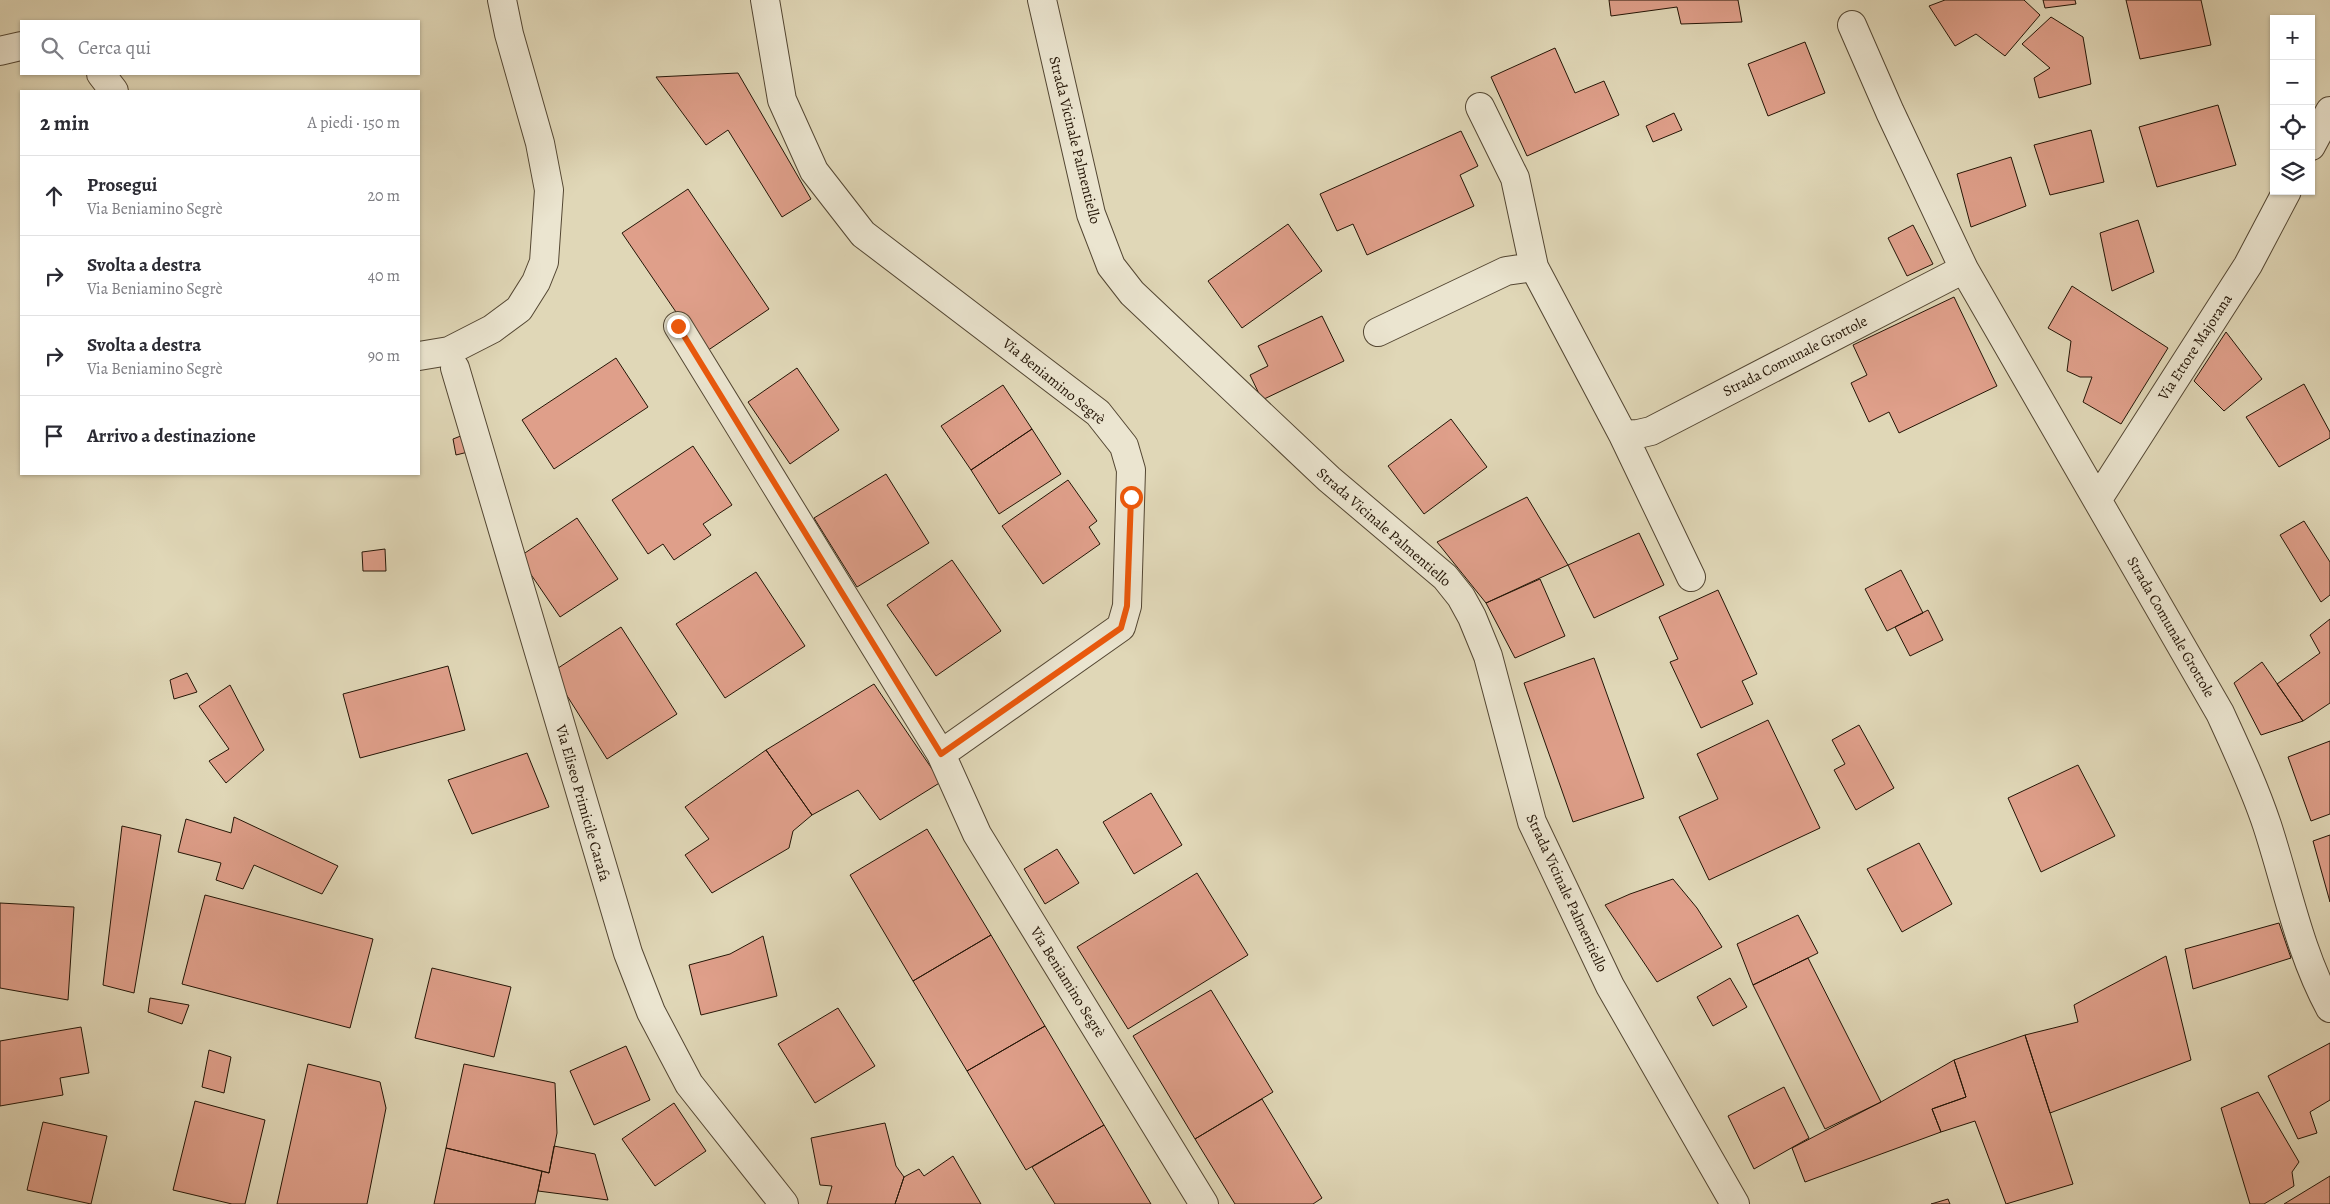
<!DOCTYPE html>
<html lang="it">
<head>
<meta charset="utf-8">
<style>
  body { margin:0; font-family:Alegreya,serif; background:#f2f2f3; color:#2b2b33 }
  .controls { position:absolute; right:15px; top:15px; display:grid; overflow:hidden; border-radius:0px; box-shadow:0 1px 4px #0004 }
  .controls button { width:45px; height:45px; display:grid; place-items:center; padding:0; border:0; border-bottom:1px solid #e1e1e2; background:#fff; color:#2b2b33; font:25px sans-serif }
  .stop { position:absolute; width:15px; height:15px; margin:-11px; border:4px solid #ea580c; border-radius:50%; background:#fff }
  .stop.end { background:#ea580c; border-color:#fff; box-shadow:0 1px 5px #0008 }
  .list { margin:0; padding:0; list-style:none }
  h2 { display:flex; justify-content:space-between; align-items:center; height:65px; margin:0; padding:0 20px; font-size:21px }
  h2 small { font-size:16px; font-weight:400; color:#7c7c81 }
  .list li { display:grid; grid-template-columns:32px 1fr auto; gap:15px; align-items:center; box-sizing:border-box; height:80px; padding:0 20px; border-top:1px solid #e1e1e2 }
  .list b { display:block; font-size:19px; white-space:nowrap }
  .list p { margin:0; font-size:16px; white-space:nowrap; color:#7c7c81 }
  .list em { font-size:16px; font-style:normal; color:#7c7c81 }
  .icon { flex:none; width:28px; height:28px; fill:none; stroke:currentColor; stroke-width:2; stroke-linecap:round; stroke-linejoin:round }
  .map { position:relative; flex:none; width:2330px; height:1204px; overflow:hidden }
  .search { position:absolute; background:#fff; box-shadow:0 1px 4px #0004; left:20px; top:20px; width:400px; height:55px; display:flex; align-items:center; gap:12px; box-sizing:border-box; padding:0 18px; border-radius:0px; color:#7c7c81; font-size:19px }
  .panel { position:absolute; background:#fff; box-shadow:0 1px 4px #0004; left:20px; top:90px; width:400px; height:385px; border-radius:0px }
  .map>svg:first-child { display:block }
  .building { fill:#df9f8a; stroke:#241506 }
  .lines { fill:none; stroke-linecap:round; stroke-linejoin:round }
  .minor-casing { stroke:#534632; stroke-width:30 }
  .minor { stroke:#ebe5d0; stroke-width:28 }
  .route { stroke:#ea580c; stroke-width:6 }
  .labels { text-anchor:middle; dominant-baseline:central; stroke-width:4; stroke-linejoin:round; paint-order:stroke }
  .street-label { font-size:15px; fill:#241506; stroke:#ebe5d0 }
</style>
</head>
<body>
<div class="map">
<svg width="2330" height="1204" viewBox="0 0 2330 1204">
  <rect width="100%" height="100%" fill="#e0d7b7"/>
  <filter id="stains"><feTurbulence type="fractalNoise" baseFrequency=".004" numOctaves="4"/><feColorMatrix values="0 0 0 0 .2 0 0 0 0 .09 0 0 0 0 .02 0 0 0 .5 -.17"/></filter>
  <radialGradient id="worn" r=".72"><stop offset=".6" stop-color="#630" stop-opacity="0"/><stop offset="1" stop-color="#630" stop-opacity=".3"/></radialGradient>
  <path class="building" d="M 1609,0 L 1738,0 L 1742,22 L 1681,24 L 1677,7 L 1611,16 Z
    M 1945,0 L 2024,0 L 2040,15 L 2005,56 L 1976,34 L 1955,46 L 1929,6 Z
    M 2043,0 L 2075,0 L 2076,4 L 2045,8 Z
    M 2126,0 L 2201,0 L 2211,45 L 2140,59 Z
    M 2051,17 L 2083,37 L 2091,84 L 2039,98 L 2034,78 L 2050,68 L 2022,44 Z
    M 1805,42 L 1825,93 L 1768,116 L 1748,64 Z
    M 1555,48 L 1575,93 L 1604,81 L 1619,115 L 1527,156 L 1491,77 Z
    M 738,73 L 811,199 L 782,217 L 728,130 L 706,145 L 656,77 Z
    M 2218,105 L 2236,165 L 2157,187 L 2139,127 Z
    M 1674,113 L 1682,130 L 1653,142 L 1646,126 Z
    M 2091,130 L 2104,182 L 2050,195 L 2034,145 Z
    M 1461,131 L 1478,166 L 1460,175 L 1474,206 L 1367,255 L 1353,224 L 1337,231 L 1320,194 Z
    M 2011,157 L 2026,206 L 1971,227 L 1957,174 Z
    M 688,189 L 769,309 L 704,353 L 622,233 Z
    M 2138,220 L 2154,272 L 2112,291 L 2100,233 Z
    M 1288,224 L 1322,271 L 1242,328 L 1208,281 Z
    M 1913,225 L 1933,264 L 1907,276 L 1888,238 Z
    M 2072,286 L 2168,348 L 2121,424 L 2083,402 L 2092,377 L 2080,377 L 2067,371 L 2071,341 L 2048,328 Z
    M 1954,297 L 1997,386 L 1899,433 L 1889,412 L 1869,422 L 1851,383 L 1867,375 L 1853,345 Z
    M 1322,316 L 1344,361 L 1262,400 L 1250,375 L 1268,366 L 1258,346 Z
    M 2226,332 L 2262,379 L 2224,411 L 2194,381 Z
    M 616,358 L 648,407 L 554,469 L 522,420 Z
    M 797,368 L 839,430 L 790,464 L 748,402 Z
    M 2304,384 L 2330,432 L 2330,438 L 2279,467 L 2246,417 Z
    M 1003,385 L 1032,429 L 971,470 L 941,426 Z
    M 1451,419 L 1487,467 L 1424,514 L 1388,466 Z
    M 1032,429 L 1061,474 L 999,514 L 971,470 Z
    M 471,432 L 476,450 L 456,455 L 453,439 Z
    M 693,446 L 732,505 L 703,524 L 711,535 L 674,560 L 663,544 L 648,554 L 612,500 Z
    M 886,474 L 929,543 L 857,587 L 814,518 Z
    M 1068,480 L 1097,521 L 1089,527 L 1100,544 L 1043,584 L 1002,526 Z
    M 1527,497 L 1568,565 L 1486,603 L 1437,542 Z
    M 577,518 L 618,579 L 560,617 L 519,557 Z
    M 2304,521 L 2330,562 L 2330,595 L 2321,602 L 2280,535 Z
    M 1639,533 L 1664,585 L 1594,618 L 1568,565 Z
    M 385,549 L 386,571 L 363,571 L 362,552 Z
    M 952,560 L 1001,631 L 936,676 L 887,605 Z
    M 1901,570 L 1923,613 L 1887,631 L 1865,589 Z
    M 756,572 L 805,646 L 725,698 L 676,624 Z
    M 1540,579 L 1565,636 L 1515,658 L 1486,603 Z
    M 1718,590 L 1757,674 L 1742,681 L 1753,704 L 1701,728 L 1670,662 L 1678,659 L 1659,617 Z
    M 1928,610 L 1943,640 L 1910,656 L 1895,627 Z
    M 2330,619 L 2330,703 L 2303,721 L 2277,684 L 2320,653 L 2310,635 Z
    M 621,627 L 677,714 L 607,759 L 552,672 Z
    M 1594,658 L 1644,798 L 1573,822 L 1524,683 Z
    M 2262,662 L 2303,721 L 2261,735 L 2234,683 Z
    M 448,666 L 465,730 L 360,758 L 343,694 Z
    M 187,673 L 197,692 L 174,699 L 170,680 Z
    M 874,684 L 941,782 L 880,820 L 858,790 L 812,815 L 766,750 Z
    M 230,685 L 264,750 L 226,783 L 209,761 L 229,749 L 199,706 Z
    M 1768,720 L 1820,828 L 1709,880 L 1679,817 L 1718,799 L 1697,754 Z
    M 1859,725 L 1894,788 L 1856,810 L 1834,770 L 1845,764 L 1832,740 Z
    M 2330,741 L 2330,814 L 2311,821 L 2288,757 Z
    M 766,750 L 812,815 L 793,831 L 789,848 L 712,893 L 685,855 L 709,839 L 685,807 Z
    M 527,753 L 549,807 L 472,834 L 448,780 Z
    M 2078,765 L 2115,836 L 2041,872 L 2008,798 Z
    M 1151,793 L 1182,845 L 1134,874 L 1103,822 Z
    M 234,817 L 338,866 L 322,894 L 254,865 L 243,889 L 216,880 L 221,863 L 178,852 L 186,819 L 231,833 Z
    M 122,826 L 161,835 L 134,993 L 103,985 Z
    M 927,829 L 991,935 L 913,981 L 850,875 Z
    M 2330,835 L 2330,902 L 2313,841 Z
    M 1919,843 L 1952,904 L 1902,932 L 1867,869 Z
    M 1057,849 L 1079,883 L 1045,904 L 1024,869 Z
    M 1197,873 L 1248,955 L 1128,1029 L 1077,947 Z
    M 1673,879 L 1697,908 L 1722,947 L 1657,982 L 1605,905 L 1630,894 Z
    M 205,895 L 373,939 L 350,1028 L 182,984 Z
    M 0,903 L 74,907 L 68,1000 L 0,988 Z
    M 1798,915 L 1818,953 L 1753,985 L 1737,944 Z
    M 2279,923 L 2291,958 L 2193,989 L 2185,949 Z
    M 991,935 L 1045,1026 L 967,1071 L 913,981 Z
    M 763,936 L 777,996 L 701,1015 L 689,965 L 730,954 Z
    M 2166,956 L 2191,1060 L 2050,1113 L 2025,1035 L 2078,1022 L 2074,1005 Z
    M 1808,958 L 1881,1102 L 1825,1129 L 1753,985 Z
    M 432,968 L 511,987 L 494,1057 L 415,1038 Z
    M 1730,978 L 1747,1007 L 1713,1026 L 1697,997 Z
    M 1211,990 L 1273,1092 L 1195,1139 L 1133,1036 Z
    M 150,998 L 189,1005 L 182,1024 L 148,1012 Z
    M 838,1008 L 875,1066 L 815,1103 L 778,1044 Z
    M 1045,1026 L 1104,1125 L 1026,1170 L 967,1071 Z
    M 81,1027 L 89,1073 L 60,1078 L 63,1095 L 0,1106 L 0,1041 Z
    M 2025,1035 L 2073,1184 L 2006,1204 L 1975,1121 L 1941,1132 L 1932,1109 L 1966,1097 L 1954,1060 Z
    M 2330,1043 L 2330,1100 L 2310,1112 L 2317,1133 L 2298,1139 L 2268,1076 Z
    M 626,1046 L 650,1100 L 594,1125 L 570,1071 Z
    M 209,1050 L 231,1057 L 224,1093 L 202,1087 Z
    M 1954,1060 L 1966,1097 L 1932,1109 L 1941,1132 L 1805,1182 L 1792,1148 L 1881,1102 Z
    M 308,1064 L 380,1082 L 386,1108 L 367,1204 L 277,1204 Z
    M 464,1064 L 555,1083 L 557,1133 L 549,1173 L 446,1148 Z
    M 1784,1087 L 1809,1138 L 1754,1169 L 1728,1116 Z
    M 2258,1092 L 2299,1162 L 2292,1172 L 2294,1186 L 2264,1204 L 2250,1204 L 2221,1108 Z
    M 1262,1099 L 1322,1198 L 1313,1204 L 1235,1204 L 1195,1139 Z
    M 195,1101 L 265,1120 L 245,1204 L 232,1204 L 173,1190 Z
    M 674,1103 L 706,1151 L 655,1186 L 622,1139 Z
    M 43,1122 L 107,1136 L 91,1204 L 27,1190 Z
    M 885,1123 L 896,1166 L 904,1177 L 895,1204 L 827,1204 L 832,1186 L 820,1185 L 811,1138 Z
    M 1104,1125 L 1151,1204 L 1055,1204 L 1032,1167 Z
    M 554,1146 L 595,1154 L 608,1200 L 538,1191 L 542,1171 L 549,1173 Z
    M 446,1148 L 542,1171 L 535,1204 L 434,1204 Z
    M 953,1156 L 981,1204 L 895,1204 L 904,1177 L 919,1169 L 924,1176 Z
    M 2330,1176 L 2330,1204 L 2284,1204 Z
    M 1948,1199 L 1950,1204 L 1931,1204 Z"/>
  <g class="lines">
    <g class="minor-casing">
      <path id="minor" d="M 765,0 L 782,100 L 814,171 L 863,234 L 1098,413 L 1124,446 L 1131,470 L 1127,606 L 1121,627 L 941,754
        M 1042,0 L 1091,214 L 1111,266 L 1132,293 L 1329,479 L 1445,577 L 1461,597 L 1472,617 L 1488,656 L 1532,822 L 1610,986 L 1735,1204
        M 1852,25 L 1890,112 L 1964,269 L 2220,713 C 2237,750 2254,786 2267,825 C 2287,886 2299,951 2330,1008
        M 0,51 L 21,46
        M 101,74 L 114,91
        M 1480,107 L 1515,178 L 1534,267 L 1623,435 L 1638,434 L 1651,431 L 1964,269
        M 2311,146 L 2330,111
        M 678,326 L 941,754 L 977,834 L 1204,1204
        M 1378,332 L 1506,271 L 1534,267
        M 419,356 L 449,351 L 492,329 L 519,309 L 536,282 L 544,262 L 549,190 L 540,143 L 509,34 L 502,0
        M 455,368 L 628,953 L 651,1012 L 689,1084 L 784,1204
        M 1623,435 L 1691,577
        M 2098,499 L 2248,265 L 2287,191"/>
    </g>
    <use href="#minor" class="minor"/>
  </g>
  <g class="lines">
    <path class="route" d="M 678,326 L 941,754 L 1121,628 L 1127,606 L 1131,497"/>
  </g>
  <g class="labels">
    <g class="street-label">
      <text transform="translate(1075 140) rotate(76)">Strada Vicinale Palmentiello</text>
      <text transform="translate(2195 347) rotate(-57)">Via Ettore Majorana</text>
      <text transform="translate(1795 356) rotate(-27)">Strada Comunale Grottole</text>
      <text transform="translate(1054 381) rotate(39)">Via Beniamino Segrè</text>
      <text transform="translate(1384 527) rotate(41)">Strada Vicinale Palmentiello</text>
      <text transform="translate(2171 627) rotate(60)">Strada Comunale Grottole</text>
      <text transform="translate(583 803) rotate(74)">Via Eliseo Primicile Carafa</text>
      <text transform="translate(1567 893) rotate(65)">Strada Vicinale Palmentiello</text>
      <text transform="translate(1068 982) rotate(58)">Via Beniamino Segrè</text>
    </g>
  </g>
  <rect width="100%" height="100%" filter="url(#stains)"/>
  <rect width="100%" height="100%" fill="url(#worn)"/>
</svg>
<div class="controls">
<button>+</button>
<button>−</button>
<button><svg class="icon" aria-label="locate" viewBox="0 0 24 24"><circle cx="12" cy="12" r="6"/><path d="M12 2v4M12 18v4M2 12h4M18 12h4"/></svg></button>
<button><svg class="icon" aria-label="layers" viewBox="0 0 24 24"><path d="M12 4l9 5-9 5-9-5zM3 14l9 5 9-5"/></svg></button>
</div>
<div class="stop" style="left:1131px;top:497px"></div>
<div class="stop end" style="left:678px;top:326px"></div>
<div class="search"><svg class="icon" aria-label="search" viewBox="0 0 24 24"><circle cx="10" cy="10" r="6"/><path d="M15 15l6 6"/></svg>Cerca qui</div>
<section class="panel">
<h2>2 min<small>A piedi · 150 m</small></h2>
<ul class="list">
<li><svg class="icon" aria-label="ahead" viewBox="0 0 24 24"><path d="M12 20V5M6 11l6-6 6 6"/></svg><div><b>Prosegui</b><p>Via Beniamino Segrè</p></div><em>20 m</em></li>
<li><svg class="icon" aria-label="right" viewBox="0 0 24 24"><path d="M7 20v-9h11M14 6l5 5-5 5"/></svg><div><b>Svolta a destra</b><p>Via Beniamino Segrè</p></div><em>40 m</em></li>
<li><svg class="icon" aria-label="right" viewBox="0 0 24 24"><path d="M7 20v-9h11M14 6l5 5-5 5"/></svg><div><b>Svolta a destra</b><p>Via Beniamino Segrè</p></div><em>90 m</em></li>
<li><svg class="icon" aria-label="arrive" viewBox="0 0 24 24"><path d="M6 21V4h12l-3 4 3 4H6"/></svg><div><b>Arrivo a destinazione</b></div></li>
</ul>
</section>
</div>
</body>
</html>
